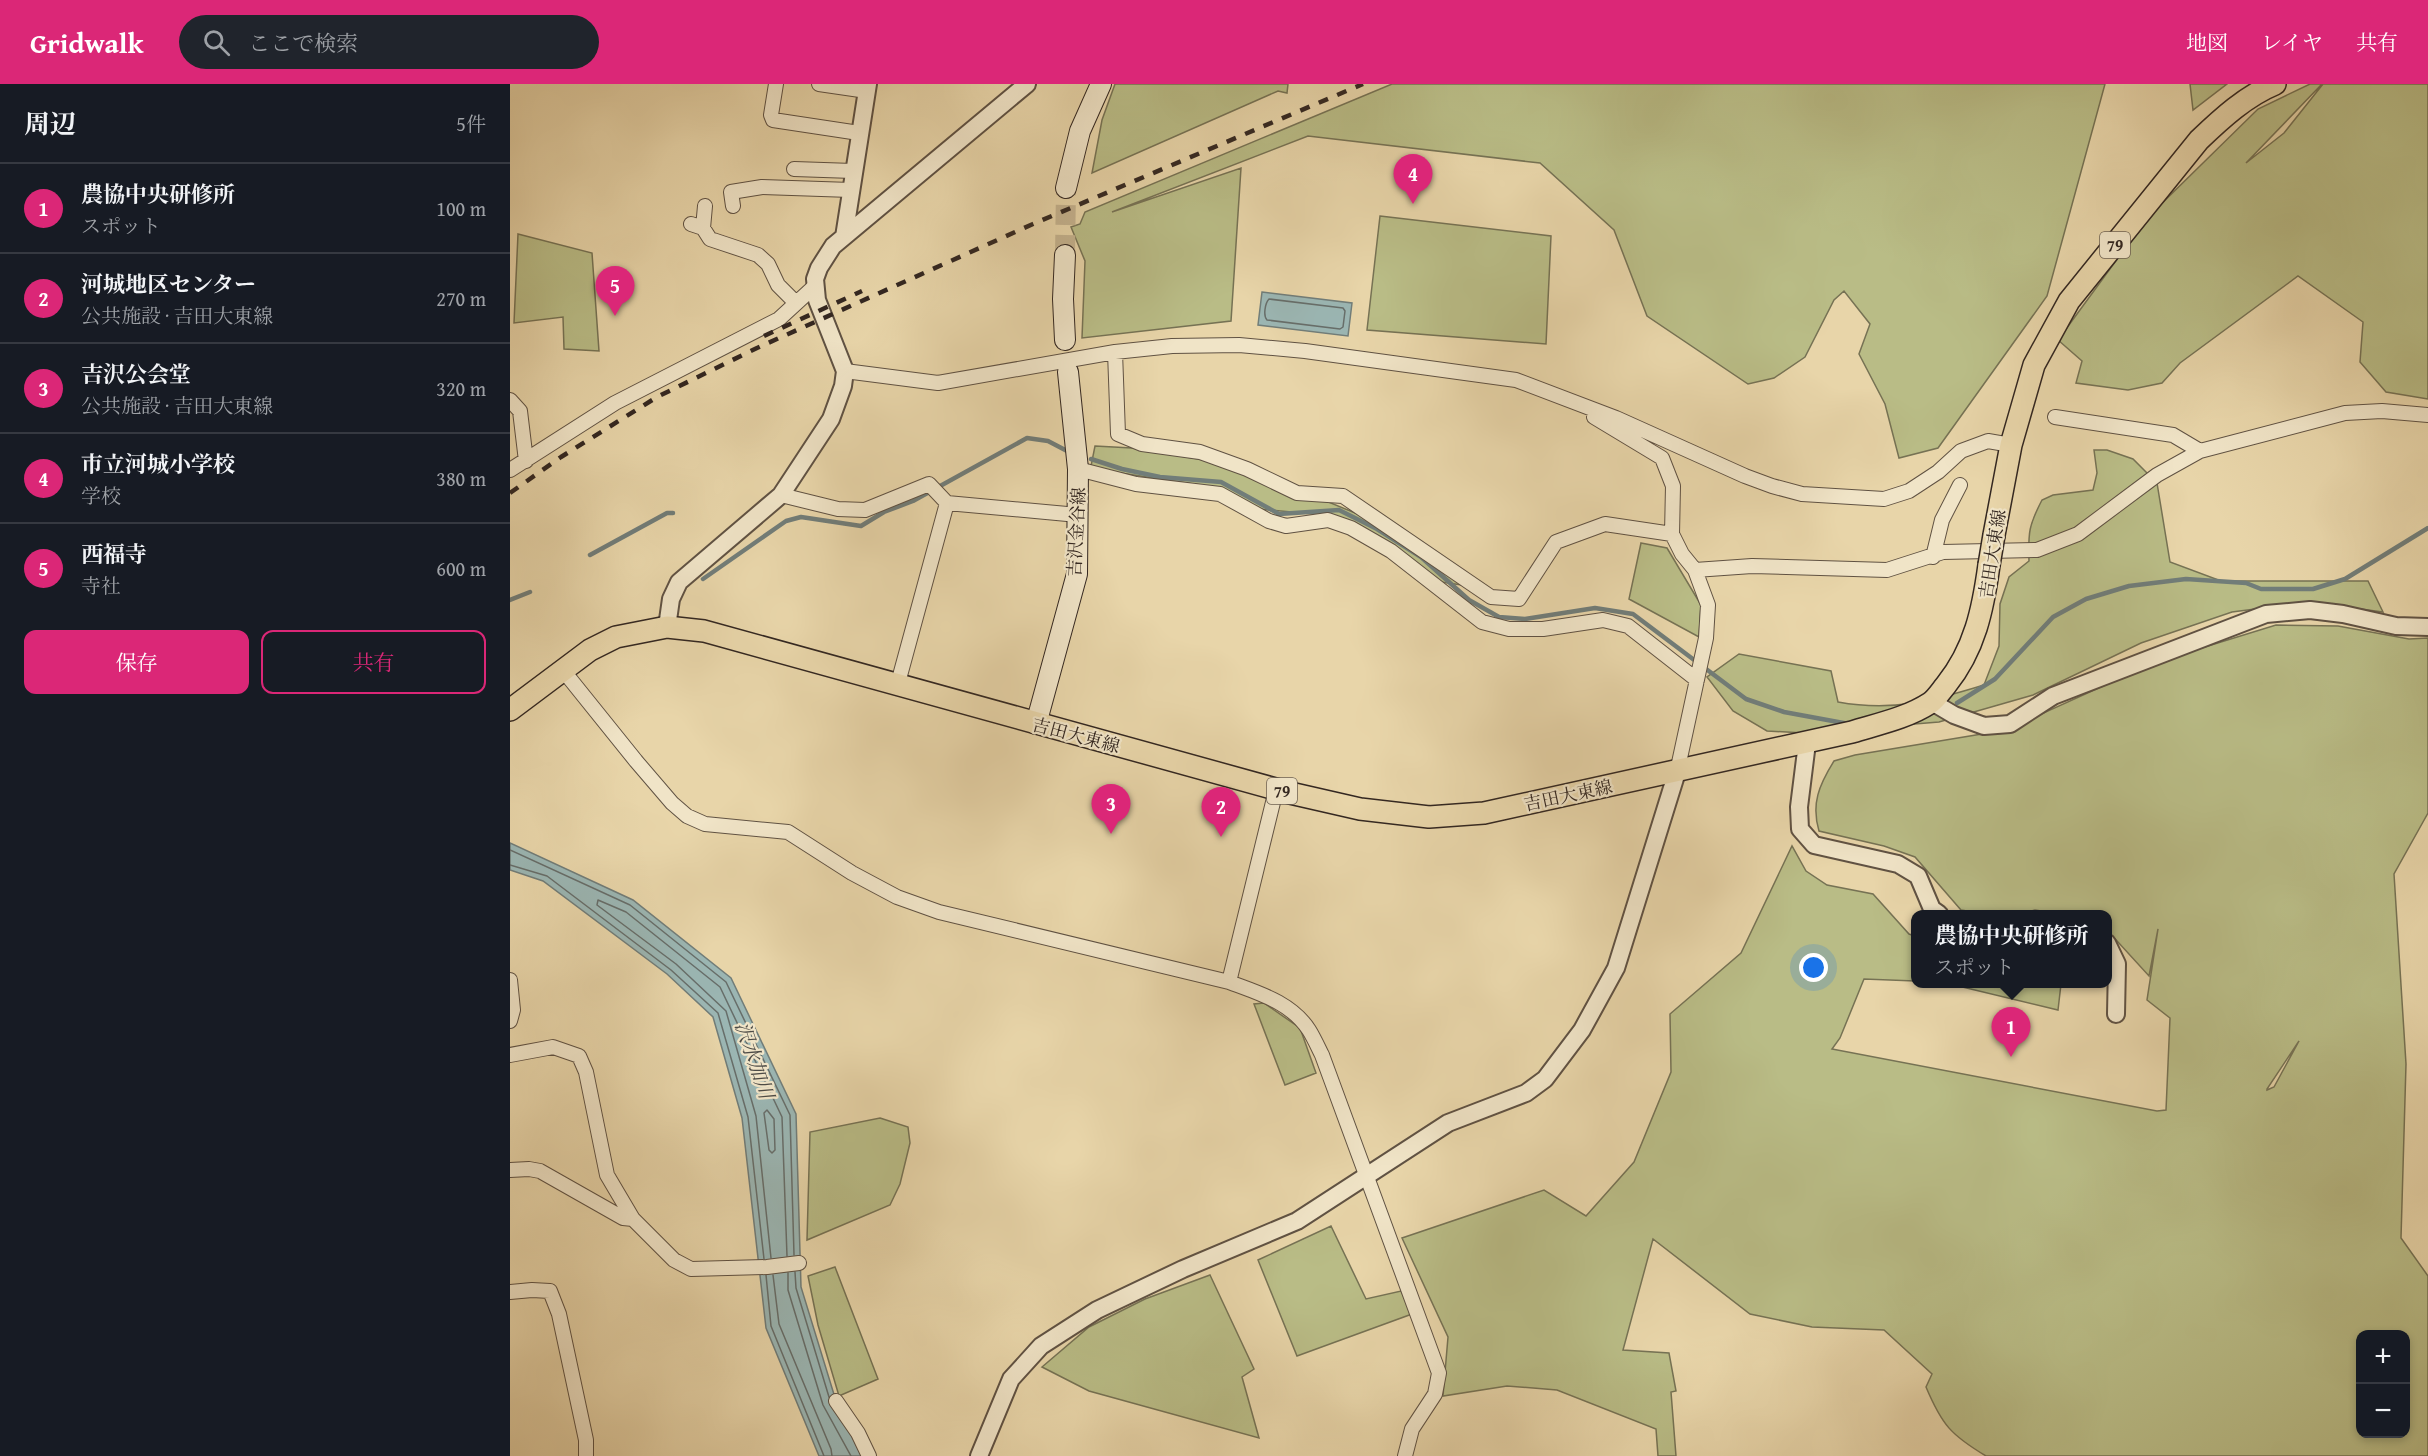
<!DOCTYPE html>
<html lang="ja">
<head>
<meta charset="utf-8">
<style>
  body { margin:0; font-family:"Gentium Book Plus","Noto Serif JP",serif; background:#20242c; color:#f1f3f6 }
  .controls { position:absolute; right:18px; bottom:18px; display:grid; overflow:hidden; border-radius:12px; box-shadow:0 3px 9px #0003 }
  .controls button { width:54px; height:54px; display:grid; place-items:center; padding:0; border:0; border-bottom:2px solid #363941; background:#171b24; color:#f1f3f6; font:30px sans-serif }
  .you { position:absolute; left:1304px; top:884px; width:21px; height:21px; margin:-15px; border:4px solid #fff; border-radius:50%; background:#1a73e8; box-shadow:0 0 0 9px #1a73e833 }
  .badge { display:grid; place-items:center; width:39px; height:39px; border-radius:50%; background:#db2777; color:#fff; font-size:20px; font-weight:700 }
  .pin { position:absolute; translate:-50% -50px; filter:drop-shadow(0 2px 3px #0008) }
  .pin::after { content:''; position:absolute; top:32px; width:21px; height:18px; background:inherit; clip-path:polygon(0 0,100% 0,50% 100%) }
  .popup { position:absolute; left:1401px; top:826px; width:201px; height:78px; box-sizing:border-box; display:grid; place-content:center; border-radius:12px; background:#171b24; filter:drop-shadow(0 2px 4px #0005); font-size:20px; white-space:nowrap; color:#9ea1a6 }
  .popup b { font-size:22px; color:#f1f3f6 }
  .popup::after { content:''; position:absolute; left:50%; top:100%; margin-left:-12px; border:12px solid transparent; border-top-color:#171b24 }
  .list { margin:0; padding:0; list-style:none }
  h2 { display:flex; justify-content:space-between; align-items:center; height:78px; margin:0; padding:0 24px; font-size:26px }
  h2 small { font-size:20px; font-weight:400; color:#9ea1a6 }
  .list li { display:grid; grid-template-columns:39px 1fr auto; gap:18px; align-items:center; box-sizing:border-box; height:90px; padding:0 24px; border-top:2px solid #363941 }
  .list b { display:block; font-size:22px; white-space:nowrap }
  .list p { margin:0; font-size:20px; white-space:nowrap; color:#9ea1a6 }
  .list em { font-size:20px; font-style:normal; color:#9ea1a6 }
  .actions { display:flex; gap:12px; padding:18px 24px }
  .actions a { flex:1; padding:14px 0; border:2px solid #db2777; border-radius:12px; text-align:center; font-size:21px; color:#db2777 }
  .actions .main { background:#db2777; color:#fff }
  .icon { flex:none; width:33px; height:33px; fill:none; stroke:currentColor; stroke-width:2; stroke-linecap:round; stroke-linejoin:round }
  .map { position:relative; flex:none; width:1918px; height:1372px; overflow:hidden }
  header { display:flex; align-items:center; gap:36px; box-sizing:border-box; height:84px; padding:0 30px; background:#db2777; color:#fff }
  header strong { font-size:28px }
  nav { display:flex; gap:33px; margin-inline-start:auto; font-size:21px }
  .search { width:420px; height:54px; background:#20242c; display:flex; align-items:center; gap:15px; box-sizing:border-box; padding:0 21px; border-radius:33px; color:#9ea1a6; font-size:22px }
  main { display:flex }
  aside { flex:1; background:#171b24 }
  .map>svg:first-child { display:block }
  .green { fill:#b9bc86; stroke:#767254; stroke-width:1.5; fill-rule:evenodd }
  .water { fill:#9bb6b3; stroke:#717d79; stroke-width:1.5 }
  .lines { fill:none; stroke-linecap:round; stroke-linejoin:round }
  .shore { stroke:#676e6a; stroke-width:1.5 }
  .stream { stroke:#717d79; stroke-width:4.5 }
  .secondary-tunnel { stroke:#c4b28e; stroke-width:20; stroke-dasharray:20 10; stroke-linecap:butt }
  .minor-casing { stroke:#605243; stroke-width:16 }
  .tertiary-casing { stroke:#605243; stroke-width:20 }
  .secondary-casing { stroke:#332721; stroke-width:22 }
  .primary-casing { stroke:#332721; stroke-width:24 }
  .minor { stroke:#f0e4c7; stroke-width:14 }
  .tertiary { stroke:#f0e4c7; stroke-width:16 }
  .secondary { stroke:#f0e4c7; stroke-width:20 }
  .primary { stroke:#e8d5a9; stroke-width:21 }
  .rail { stroke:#332721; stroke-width:4.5; stroke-dasharray:10 10; stroke-linecap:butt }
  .primary-bridge-casing { stroke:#332721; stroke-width:24; stroke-linecap:butt }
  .primary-bridge { stroke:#e8d5a9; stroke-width:21 }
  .labels { text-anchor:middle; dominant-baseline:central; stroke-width:4.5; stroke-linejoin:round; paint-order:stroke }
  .shield { fill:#f0e4c7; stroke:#6c6053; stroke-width:1.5 }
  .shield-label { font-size:16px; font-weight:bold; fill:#332721 }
  .street-label { font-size:18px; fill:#332721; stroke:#f0e4c7 }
  .water-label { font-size:20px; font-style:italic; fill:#4d4b46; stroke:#f0e4c7 }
</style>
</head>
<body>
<header>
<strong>Gridwalk</strong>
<div class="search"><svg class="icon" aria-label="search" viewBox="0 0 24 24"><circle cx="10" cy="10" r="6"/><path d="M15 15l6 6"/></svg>ここで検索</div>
<nav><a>地図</a><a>レイヤ</a><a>共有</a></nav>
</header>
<main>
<aside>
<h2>周辺<small>5件</small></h2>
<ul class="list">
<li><span class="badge">1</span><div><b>農協中央研修所</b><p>スポット</p></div><em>100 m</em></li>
<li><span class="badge">2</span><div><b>河城地区センター</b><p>公共施設 · 吉田大東線</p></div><em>270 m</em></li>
<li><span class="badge">3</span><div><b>吉沢公会堂</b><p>公共施設 · 吉田大東線</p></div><em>320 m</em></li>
<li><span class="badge">4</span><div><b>市立河城小学校</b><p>学校</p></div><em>380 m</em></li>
<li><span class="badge">5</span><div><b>西福寺</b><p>寺社</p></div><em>600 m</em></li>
</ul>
<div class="actions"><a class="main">保存</a><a>共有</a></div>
</aside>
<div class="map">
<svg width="1918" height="1372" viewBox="0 0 1918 1372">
  <rect width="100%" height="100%" fill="#e8d5a9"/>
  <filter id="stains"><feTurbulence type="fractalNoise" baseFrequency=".00333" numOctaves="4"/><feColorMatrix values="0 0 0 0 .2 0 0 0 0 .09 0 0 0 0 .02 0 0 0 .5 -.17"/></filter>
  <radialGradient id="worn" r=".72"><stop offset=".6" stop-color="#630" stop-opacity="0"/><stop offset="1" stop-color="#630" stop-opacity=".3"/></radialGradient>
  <path class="green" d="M 605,0 L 778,0 L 777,9 L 768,7 L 582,89 L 592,36 Z
    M 882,0 L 1595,0 L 1537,212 L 1428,364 L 1389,374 L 1375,320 L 1349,270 L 1360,240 L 1334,207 L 1324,216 L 1295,273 L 1264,294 L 1238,300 L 1137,232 L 1104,146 L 1030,79 L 798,52 L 602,128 L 731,84 L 721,237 L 572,254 L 575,177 L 561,143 L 570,140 L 575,128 Z
    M 1680,0 L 1717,0 L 1683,26 Z
    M 1800,0 L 1812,0 L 1736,79 L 1774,49 L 1813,0 L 1918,0 L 1918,315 L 1876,308 L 1850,278 L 1853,238 L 1788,192 L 1670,279 L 1652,299 L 1618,306 L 1566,299 L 1572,277 L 1548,256 L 1638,133 L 1748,25 Z
    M 870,132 L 1041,152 L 1036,260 L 857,246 Z
    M 8,150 L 82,169 L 89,267 L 54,265 L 53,233 L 4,239 Z
    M 585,362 L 622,364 L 731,382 L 850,431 L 952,501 L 931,498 L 825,432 L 748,425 L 703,403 L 604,388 L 581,382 Z
    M 1584,366 L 1597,366 L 1623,375 L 1647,399 L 1660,478 L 1711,497 L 1858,497 L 1873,528 L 1798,518 L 1722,528 L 1631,559 L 1523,611 L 1429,638 L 1294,649 L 1257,647 L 1223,627 L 1197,593 L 1229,570 L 1321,587 L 1328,618 C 1383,628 1422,617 1474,601 L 1489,562 L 1490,520 L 1499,493 L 1519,477 C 1518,448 1519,441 1532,416 L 1543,411 L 1583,406 L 1587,389 Z
    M 1131,459 L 1157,464 L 1191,521 L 1189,553 L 1119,515 Z
    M 1766,541 L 1828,542 L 1899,555 L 1918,554 L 1918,729 L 1884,790 L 1896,980 L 1891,1154 L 1918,1192 L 1918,1372 L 1476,1372 C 1441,1351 1432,1341 1416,1303 L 1422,1290 L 1374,1246 L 1302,1243 L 1240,1230 L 1143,1155 L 1113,1266 L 1159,1269 L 1166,1307 L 1161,1308 L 1166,1372 L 1148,1372 L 1146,1345 L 1047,1306 L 997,1302 L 933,1312 L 938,1253 L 892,1154 L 1034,1106 L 1076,1132 L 1124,1078 L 1161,988 L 1160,930 L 1231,869 L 1282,762 L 1296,787 L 1317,801 L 1363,810 L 1399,850 L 1405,852 L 1405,897 L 1354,895 L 1330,954 L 1322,965 L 1647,1027 L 1656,1026 L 1660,934 L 1637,916 L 1648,845 L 1639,892 L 1597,846 L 1597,830 L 1550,830 L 1525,826 L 1511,830 L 1475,830 L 1451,826 L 1405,773 L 1374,762 L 1309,747 C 1301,720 1309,701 1324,677 L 1345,671 L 1496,646 L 1615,592 L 1685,566 ZM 1789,957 L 1764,1003 L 1757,1006 L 1757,1005 ZM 1850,1250 L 1896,1250 L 1896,1350 L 1850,1350 Z
    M 1440,900 L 1551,900 L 1548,926 Z
    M 754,919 L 790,944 L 806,989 L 775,1001 L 744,920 Z
    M 370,1034 L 398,1043 L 400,1059 L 390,1100 L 380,1121 L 297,1156 L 300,1048 Z
    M 821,1142 L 856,1215 L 891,1207 L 902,1230 L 787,1272 L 748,1176 Z
    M 325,1183 L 368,1295 L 329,1312 L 308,1241 L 298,1192 Z
    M 700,1191 L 744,1285 L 732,1293 L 749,1354 L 579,1307 L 532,1283 L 579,1243 L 635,1215 Z"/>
  <path class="water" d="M 752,208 L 842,219 L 838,252 L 748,241 Z
    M 0,759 L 123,816 L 221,894 L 286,1030 L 291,1203 L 326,1317 L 357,1372 L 309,1372 L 256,1244 L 232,1034 L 203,933 L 157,890 L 33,797 L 0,786 Z"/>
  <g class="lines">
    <path class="shore" d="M 759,215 L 833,224 L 835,227 L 833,243 L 830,245 L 757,236 C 753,232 755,219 759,215 Z
      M 0,766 L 120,821 L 216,898 L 280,1031 L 284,1171
      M 0,781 L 37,792 L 161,886 L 208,929 L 238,1033 L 254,1175
      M 257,1026 L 264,1035 L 265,1066 L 262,1069 L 259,1066 L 254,1029 Z
      M 261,1174 L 246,1032 L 216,927 L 166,880 L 87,821 L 88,816 L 116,828 L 210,903 L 272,1033 L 277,1172
      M 285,1188 L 286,1204 L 319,1313
      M 278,1189 L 278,1206 L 313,1321 L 341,1372
      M 256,1191 L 261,1242 L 314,1372
      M 263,1191 L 269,1240 L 321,1365 L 322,1372"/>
    <path class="stream" d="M 581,375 L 612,385 L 650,393 L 711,398 L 769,430 L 829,426 L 867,445 L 911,473 L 959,516 L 989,533 L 1015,535 L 1085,524 L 1123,530 L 1236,615 L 1274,628 L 1339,640
      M 80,471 L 157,429 L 163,429
      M 193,495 L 276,437 L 291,433 L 351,442 L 374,428 L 403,417 L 517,354 L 538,357 L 559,368
      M 0,516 L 20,508
      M 1447,619 L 1485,595 L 1543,533 L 1576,515 L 1619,502 L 1676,495 L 1736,499 L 1751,505 L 1803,505 L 1835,495 L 1918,444"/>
    <path class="secondary-tunnel" d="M 555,171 L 556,104"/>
    <g class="minor-casing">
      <path id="minor" d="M 266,0 L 261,31 L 263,36 L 349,49
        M 309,0 L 357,7
        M 284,85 L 343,87
        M 223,122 L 221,108 L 252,103 L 341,106
        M 181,140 L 193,144 L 200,155 L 248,171 L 258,180 L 268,201 L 286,219
        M 193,144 L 195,122
        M 605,268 L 608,350 L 632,360 L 690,368 L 737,385 L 787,409 L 833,412 L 981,513 L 1009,515 L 1046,458 L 1095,440 L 1162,450
        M 335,287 L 428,299 L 605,268 L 662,262 L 729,261 L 795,267 L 1006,296 L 1106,334 L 1235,392 L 1262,402 L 1292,410 L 1374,415 L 1399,407 L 1428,388 L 1451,367 L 1478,357 L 1501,361
        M 0,316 L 10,327 L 16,377
        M 1084,333 L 1152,374 L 1163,402 L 1162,450 L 1172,470 L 1185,486 L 1198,521 L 1196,554 L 1167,688
        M 1545,333 L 1663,351 L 1690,367 L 1835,329 L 1872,327 L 1918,331
        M 568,385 L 626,400 L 710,410 L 759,437 L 776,442 L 818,436 L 841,444 L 881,467 L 972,538 L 999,545 L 1033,545 L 1093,536 L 1118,542 L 1187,596
        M 0,386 L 105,319 L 269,235 L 306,201
        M 271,411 L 328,425 L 355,426 L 419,400 L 437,419 L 568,431
        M 1423,473 L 1432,436 L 1450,401
        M 1185,486 L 1242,482 L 1377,486 L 1433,468 L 1527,466 L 1568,450 L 1647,391 L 1690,367
        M 52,585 L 126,677 L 162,719 L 177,732 L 195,740 L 278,748 L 342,789 L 387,813 L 429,828 L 719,898 C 748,909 781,918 799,946 C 804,954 808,963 812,971 L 929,1289 L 925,1310 L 902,1345 L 895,1372
        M 388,599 L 437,419
        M 0,896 L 3,926 L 0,937
        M 719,898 L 766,706
        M 0,971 L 43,963 L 69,972 L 76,988 L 97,1091 L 123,1135
        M 0,1086 L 19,1085 L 30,1087 L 113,1134 L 123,1135 L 164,1176 L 181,1185 L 257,1183 L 289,1179
        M 0,1208 L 22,1206 L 40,1207 L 49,1230 L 76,1356 L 76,1372
        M 326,1317 L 348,1349 L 359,1372"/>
    </g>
    <g class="tertiary-casing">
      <path id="tertiary" d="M 334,153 L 358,0
        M 157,543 L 161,515 L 169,498 L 271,411 L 321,335 L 333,302 L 335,287 L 307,216 L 305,195 L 309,184 L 323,162 L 517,0
        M 1422,618 L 1444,631 L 1474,642 L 1500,640 L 1543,612 L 1756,530 L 1800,526 L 1833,530 L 1886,542 L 1918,543
        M 1297,659 L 1289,723 L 1290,745 L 1304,761 L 1388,780 L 1408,792 L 1422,825 L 1429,830
        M 1597,859 L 1607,880 L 1606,930
        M 469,1372 L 501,1295 L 531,1262 L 587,1226 L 673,1185 L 787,1137 L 938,1039 L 1016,1009 L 1035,995 L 1072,946 L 1106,884 L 1167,688"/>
    </g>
    <g class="secondary-casing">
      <path id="secondary" d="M 556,104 L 570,47 L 591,0
        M 555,256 L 553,215 L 555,171
        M 526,640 L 567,490 L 568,385 L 558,288"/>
    </g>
    <g class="primary-casing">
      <path id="primary" d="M 1484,451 L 1501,361 L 1524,281 L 1559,217 L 1689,56 C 1712,34 1736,12 1765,0
        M 0,626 L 80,566 L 106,553 L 157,543 L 194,547 L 780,709 L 850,725 L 919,733 L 974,729 L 1342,648 C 1368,640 1397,634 1420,619 C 1426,615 1431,607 1436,601 C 1465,565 1473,525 1479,481"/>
    </g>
    <use href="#minor" class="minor"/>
    <use href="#tertiary" class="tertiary"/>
    <use href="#secondary" class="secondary"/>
    <use href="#primary" class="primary"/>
    <path class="rail" d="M 254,252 L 352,207
      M 0,409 L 51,373 L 147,313 L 247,264 L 523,140 L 853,0"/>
    <g class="primary-bridge-casing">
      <path id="primary-bridge" d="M 1479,481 L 1484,451"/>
    </g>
    <use href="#primary-bridge" class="primary-bridge"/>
  </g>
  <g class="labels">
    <g class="shield">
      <rect x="1590" y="148" width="30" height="26" rx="4.5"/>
      <rect x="757" y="694" width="30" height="26" rx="4.5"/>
    </g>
    <g class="shield-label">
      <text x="1605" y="161">79</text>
      <text x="772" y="707">79</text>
    </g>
    <g class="street-label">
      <text transform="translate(566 448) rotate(-87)">吉沢金谷線</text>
      <text transform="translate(1482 470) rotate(-81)">吉田大東線</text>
      <text transform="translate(566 651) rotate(15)">吉田大東線</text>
      <text transform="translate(1058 711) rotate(-12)">吉田大東線</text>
    </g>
    <g class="water-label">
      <text transform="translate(245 976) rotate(71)">沢水加川</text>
    </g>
  </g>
  <rect width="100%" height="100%" filter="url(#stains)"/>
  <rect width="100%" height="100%" fill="url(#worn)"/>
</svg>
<div class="controls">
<button>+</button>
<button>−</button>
</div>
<div class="you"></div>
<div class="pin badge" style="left:1501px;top:973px">1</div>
<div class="popup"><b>農協中央研修所</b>スポット</div>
<div class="pin badge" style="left:711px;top:753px">2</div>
<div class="pin badge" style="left:601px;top:750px">3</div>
<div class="pin badge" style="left:903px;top:120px">4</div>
<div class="pin badge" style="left:105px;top:232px">5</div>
</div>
</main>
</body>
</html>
